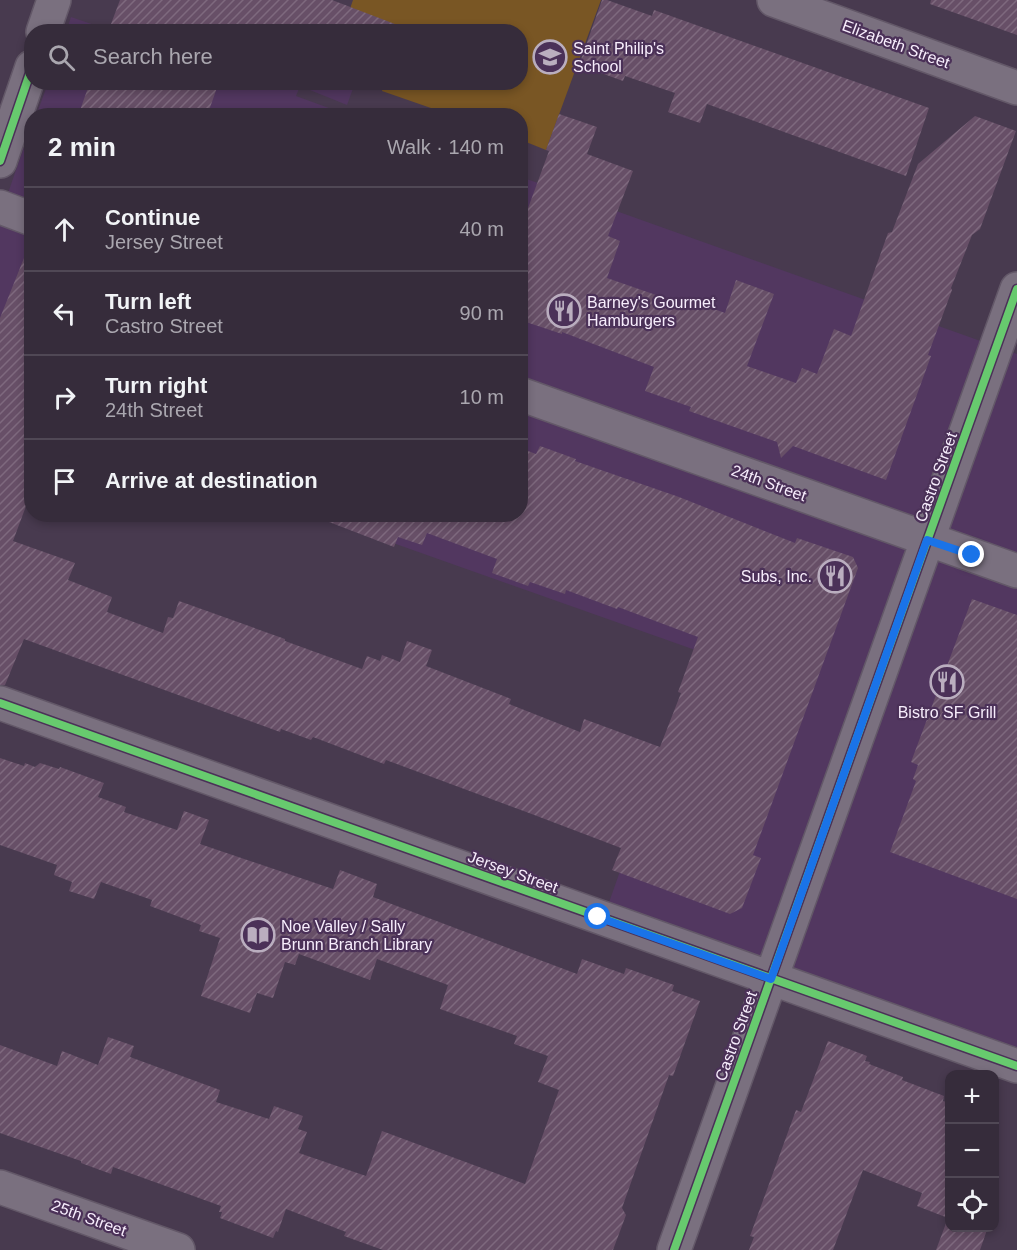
<!DOCTYPE html>
<html lang="en">
<head>
<meta charset="utf-8">
<style>
  body { margin:0; font-family:Helvetica,sans-serif; background:#413846; color:#f1f3f6 }
  .controls { position:absolute; right:18px; bottom:18px; display:grid; overflow:hidden; border-radius:12px; box-shadow:0 3px 9px #0003 }
  .controls button { width:54px; height:54px; display:grid; place-items:center; padding:0; border:0; border-bottom:2px solid #504855; background:#362c3b; color:#f1f3f6; font:30px sans-serif }
  .stop { position:absolute; width:18px; height:18px; margin:-14px; border:4px solid #1a73e8; border-radius:50%; background:#fff }
  .stop.end { background:#1a73e8; border-color:#fff; box-shadow:0 2px 6px #0008 }
  .list { margin:0; padding:0; list-style:none }
  h2 { display:flex; justify-content:space-between; align-items:center; height:78px; margin:0; padding:0 24px; font-size:26px }
  h2 small { font-size:20px; font-weight:400; color:#aaa7af }
  .list li { display:grid; grid-template-columns:39px 1fr auto; gap:18px; align-items:center; box-sizing:border-box; height:84px; padding:0 24px; border-top:2px solid #504855 }
  .list b { display:block; font-size:22px; white-space:nowrap }
  .list p { margin:0; font-size:20px; white-space:nowrap; color:#aaa7af }
  .list em { font-size:20px; font-style:normal; color:#aaa7af }
  .icon { flex:none; width:33px; height:33px; fill:none; stroke:currentColor; stroke-width:2; stroke-linecap:round; stroke-linejoin:round }
  .map { position:relative; flex:none; width:1017px; height:1250px; overflow:hidden }
  .search { position:absolute; background:#362c3b; box-shadow:0 3px 9px #0003; left:24px; top:24px; width:504px; height:66px; display:flex; align-items:center; gap:15px; box-sizing:border-box; padding:0 21px; border-radius:24px; color:#aaa7af; font-size:22px }
  .panel { position:absolute; background:#362c3b; box-shadow:0 3px 9px #0003; left:24px; top:108px; width:504px; height:414px; border-radius:24px }
  .map>svg:first-child { display:block }
  .built { fill:#523760 }
  .green { fill:#795624 }
  .building { fill:url(#building-hatch) }
  .lines { fill:none; stroke-linecap:round; stroke-linejoin:round }
  .minor-casing { stroke:#635868; stroke-width:36 }
  .minor { stroke:#7a707f; stroke-width:33 }
  .cycleway-casing { stroke:#4b3158; stroke-width:11 }
  .cycleway { stroke:#67ca6e; stroke-width:8 }
  .route { stroke:#1a73e8; stroke-width:8 }
  .labels { text-anchor:middle; dominant-baseline:central; stroke-width:4.5; stroke-linejoin:round; paint-order:stroke }
  .street-label { font-size:16px; fill:#f7edfc; stroke:#4b3158 }
  .poi-label { font-size:16px; fill:#f7edfc; stroke:#4b3158; text-anchor:start }
</style>
</head>
<body>
<div class="map">
<svg width="1017" height="1250" viewBox="0 0 1017 1250">
  <defs>
    <pattern id="building-hatch" width="6" height="6" patternUnits="userSpaceOnUse" patternTransform="scale(1.5)"><rect width="6" height="6" fill="#674f67"/><path d="M-1 1l2-2M0 6l6-6M5 7l2-2" fill="none" stroke="#7e697e"/></pattern>
  </defs>
  <rect width="100%" height="100%" fill="#483a4f"/>
  <path class="built" d="M 71,17 L 112,31 L 66,32 Z
    M 48,83 L 355,83 L 347,105 L 300,86 L 296,96 L 348,115 L 36,116 Z
    M 31,127 L 31,343 L 0,332 L 0,216 Z
    M 521,177 L 1017,354 L 1017,1053 L 607,908 L 698,651 L 314,515 L 520,514 Z"/>
  <path class="green" d="M 353,0 L 601,0 L 546,150 L 521,140 L 520,116 L 451,115 L 382,91 L 384,84 L 380,83 L 520,82 L 520,32 L 283,32 L 344,26 Z"/>
  <path class="building" d="M 120,0 L 332,0 L 408,29 L 407,32 L 108,32 Z
    M 602,0 L 607,0 L 652,16 L 654,10 L 929,108 L 906,176 L 707,104 L 700,123 L 668,112 L 675,93 L 625,76 L 623,81 L 579,65 Z
    M 931,0 L 1017,0 L 1017,35 L 930,4 Z
    M 90,82 L 219,82 L 207,116 L 78,116 Z
    M 559,114 L 597,127 L 587,154 L 633,171 L 608,236 L 620,241 L 607,278 L 682,304 L 684,298 L 725,313 L 736,280 L 774,294 L 747,366 L 796,383 L 802,368 L 817,374 L 834,329 L 851,336 L 888,233 L 892,232 L 918,164 L 975,116 L 1016,131 L 980,229 L 972,235 L 951,288 L 952,290 L 928,355 L 931,356 L 886,480 L 793,446 L 781,458 L 777,442 L 689,411 L 691,407 L 645,391 L 654,367 L 562,332 L 562,334 L 520,320 L 520,230 L 549,151 L 546,150 Z
    M 30,243 L 32,490 L 13,541 L 75,563 L 68,580 L 112,597 L 107,612 L 163,633 L 168,617 L 173,618 L 179,601 L 285,639 L 285,641 L 362,669 L 367,656 L 380,661 L 382,655 L 400,662 L 407,641 L 432,650 L 426,666 L 511,699 L 509,704 L 580,732 L 584,719 L 660,747 L 681,693 L 678,692 L 698,637 L 618,607 L 617,609 L 566,590 L 565,594 L 530,582 L 528,586 L 492,573 L 497,559 L 427,533 L 422,545 L 398,537 L 394,547 L 316,517 L 316,514 L 520,514 L 520,448 L 536,454 L 540,446 L 576,459 L 575,461 L 679,497 L 795,543 L 797,538 L 853,557 L 858,568 L 753,855 L 761,858 L 742,908 L 730,914 L 612,870 L 621,848 L 529,813 L 386,760 L 384,764 L 313,737 L 311,740 L 281,729 L 280,732 L 24,639 L 5,685 L 0,685 L 0,318 Z
    M 972,599 L 1017,615 L 1017,899 L 890,852 L 916,781 L 913,779 L 918,765 L 911,762 Z
    M 0,758 L 24,766 L 25,763 L 35,767 L 40,763 L 59,769 L 60,767 L 104,783 L 98,797 L 126,807 L 124,812 L 177,830 L 184,811 L 209,820 L 200,844 L 333,889 L 340,870 L 377,884 L 373,897 L 577,974 L 582,959 L 624,974 L 626,968 L 674,985 L 672,991 L 700,1001 L 673,1076 L 669,1075 L 622,1208 L 626,1215 L 613,1250 L 383,1250 L 344,1236 L 346,1232 L 286,1209 L 278,1232 L 276,1231 L 273,1238 L 220,1218 L 222,1212 L 219,1212 L 221,1206 L 113,1167 L 111,1174 L 81,1163 L 81,1161 L 0,1133 L 0,1045 L 57,1066 L 62,1051 L 98,1065 L 108,1037 L 134,1046 L 130,1057 L 220,1090 L 216,1102 L 269,1119 L 274,1106 L 303,1116 L 298,1129 L 307,1132 L 299,1153 L 366,1176 L 382,1131 L 525,1184 L 559,1090 L 538,1082 L 548,1056 L 514,1044 L 517,1036 L 440,1009 L 448,985 L 377,959 L 370,980 L 299,954 L 295,965 L 285,962 L 273,998 L 257,993 L 250,1013 L 201,996 L 220,938 L 199,931 L 201,925 L 150,906 L 152,900 L 101,882 L 94,899 L 69,891 L 72,882 L 54,875 L 57,865 L 0,845 Z
    M 828,1041 L 867,1056 L 865,1061 L 870,1062 L 869,1064 L 903,1077 L 902,1080 L 944,1096 L 943,1101 L 950,1103 L 950,1227 L 988,1227 L 980,1250 L 936,1250 L 948,1218 L 917,1206 L 922,1193 L 863,1170 L 833,1250 L 749,1250 L 754,1237 L 750,1236 L 796,1110 L 801,1112 Z"/>
  <g class="lines">
    <g class="minor-casing">
      <path id="minor" d="M 774,0 L 1017,88
        M 43,32 L 54,0
        M 0,161 L 32,67
        M 0,207 L 32,219
        M 520,394 L 1017,571
        M 0,703 L 1017,1066
        M 0,1187 L 178,1250
        M 674,1250 L 1017,289"/>
    </g>
    <use href="#minor" class="minor"/>
    <g class="cycleway-casing">
      <path id="cycleway" d="M 0,161 L 32,67
        M 0,703 L 1017,1066
        M 674,1250 L 1017,289"/>
    </g>
    <use href="#cycleway" class="cycleway"/>
  </g>
  <g class="lines">
    <path class="route" d="M 598,917 L 771,979 L 927,540 L 972,555"/>
  </g>
  <defs>
    <g id="school-ring" transform="scale(1.725)"><circle r="9.5" fill="#4b3158" stroke="#baaebf" stroke-width="1.5"/><path d="M0-5L7-2L0 1L-7-2ZM-4 1L0 2.5L4 1V4Q0 6-4 4Z" fill="#baaebf"/></g>
    <g id="restaurant-ring" transform="scale(1.725)"><circle r="9.5" fill="#4b3158" stroke="#baaebf" stroke-width="1.5"/><path d="M-5-6h1v4h1v-4h1v4h1v-4h1v5L-1.5 .5V6h-2V.5L-5-1ZM5-6V6H3V1.5H1.5Q1.5-4 5-6Z" fill="#baaebf"/></g>
    <g id="library-ring" transform="scale(1.725)"><circle r="9.5" fill="#4b3158" stroke="#baaebf" stroke-width="1.5"/><path d="M-6-4Q-3-5.5-.7-3.5V5Q-3 3-6 4ZM6-4Q3-5.5 .7-3.5V5Q3 3 6 4Z" fill="#baaebf"/></g>
  </defs>
  <g fill-rule="evenodd">
    <use href="#school-ring" x="550" y="57"/>
    <use href="#restaurant-ring" x="564" y="311"/>
    <use href="#restaurant-ring" x="835" y="576"/>
    <use href="#restaurant-ring" x="947" y="682"/>
    <use href="#library-ring" x="258" y="935"/>
  </g>
  <g class="labels">
    <g class="street-label">
      <text transform="translate(896 44) rotate(20)">Elizabeth Street</text>
      <text transform="translate(936 477) rotate(-70)">Castro Street</text>
      <text transform="translate(769 483) rotate(20)">24th Street</text>
      <text transform="translate(513 872) rotate(20)">Jersey Street</text>
      <text transform="translate(736 1036) rotate(-70)">Castro Street</text>
      <text transform="translate(89 1218) rotate(20)">25th Street</text>
    </g>
    <g class="poi-label">
      <text x="573" y="48">Saint Philip's<tspan x="573" dy="18">School</tspan></text>
      <text x="587" y="302">Barney's Gourmet<tspan x="587" dy="18">Hamburgers</tspan></text>
      <text x="812" y="576" text-anchor="end">Subs, Inc.</text>
      <text x="947" y="712" text-anchor="middle">Bistro SF Grill</text>
      <text x="281" y="926">Noe Valley / Sally<tspan x="281" dy="18">Brunn Branch Library</tspan></text>
    </g>
  </g>
</svg>
<div class="controls">
<button>+</button>
<button>−</button>
<button><svg class="icon" aria-label="locate" viewBox="0 0 24 24"><circle cx="12" cy="12" r="6"/><path d="M12 2v4M12 18v4M2 12h4M18 12h4"/></svg></button>
</div>
<div class="stop" style="left:598px;top:917px"></div>
<div class="stop end" style="left:972px;top:555px"></div>
<div class="search"><svg class="icon" aria-label="search" viewBox="0 0 24 24"><circle cx="10" cy="10" r="6"/><path d="M15 15l6 6"/></svg>Search here</div>
<section class="panel">
<h2>2 min<small>Walk · 140 m</small></h2>
<ul class="list">
<li><svg class="icon" aria-label="ahead" viewBox="0 0 24 24"><path d="M12 20V5M6 11l6-6 6 6"/></svg><div><b>Continue</b><p>Jersey Street</p></div><em>40 m</em></li>
<li><svg class="icon" aria-label="left" viewBox="0 0 24 24"><path d="M17 20v-9H6M10 6l-5 5 5 5"/></svg><div><b>Turn left</b><p>Castro Street</p></div><em>90 m</em></li>
<li><svg class="icon" aria-label="right" viewBox="0 0 24 24"><path d="M7 20v-9h11M14 6l5 5-5 5"/></svg><div><b>Turn right</b><p>24th Street</p></div><em>10 m</em></li>
<li><svg class="icon" aria-label="arrive" viewBox="0 0 24 24"><path d="M6 21V4h12l-3 4 3 4H6"/></svg><div><b>Arrive at destination</b></div></li>
</ul>
</section>
</div>
</body>
</html>
